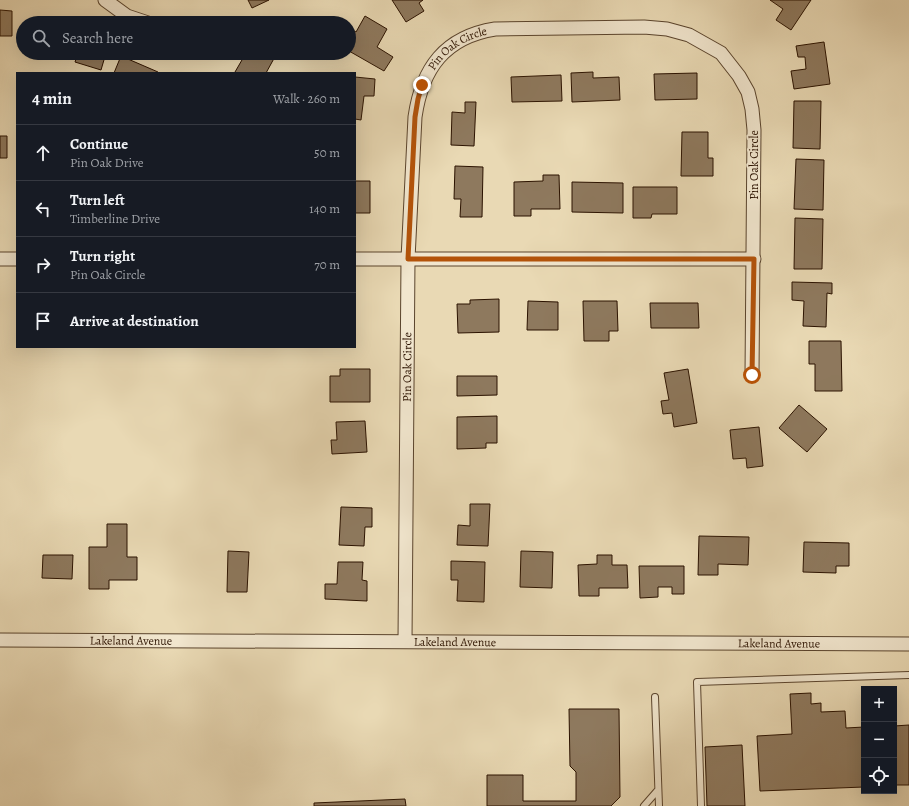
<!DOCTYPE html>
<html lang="en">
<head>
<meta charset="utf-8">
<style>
  body { margin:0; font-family:Alegreya,serif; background:#242831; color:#f1f3f6 }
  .controls { position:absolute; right:12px; bottom:12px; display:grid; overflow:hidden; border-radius:0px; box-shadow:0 4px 16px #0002 }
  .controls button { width:36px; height:36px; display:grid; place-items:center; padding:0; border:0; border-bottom:1px solid #363941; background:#171b24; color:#f1f3f6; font:20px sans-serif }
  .stop { position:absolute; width:12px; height:12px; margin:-9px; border:3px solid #b45309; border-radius:50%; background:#fff }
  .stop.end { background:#b45309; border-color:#fff; box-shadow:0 1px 4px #0008 }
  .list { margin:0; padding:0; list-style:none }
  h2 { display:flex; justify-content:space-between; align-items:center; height:52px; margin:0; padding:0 16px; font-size:17px }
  h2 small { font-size:13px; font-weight:400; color:#9ea1a6 }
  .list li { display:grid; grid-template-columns:26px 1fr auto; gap:12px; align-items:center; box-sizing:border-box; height:56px; padding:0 16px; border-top:1px solid #363941 }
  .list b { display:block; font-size:15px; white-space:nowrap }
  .list p { margin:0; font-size:13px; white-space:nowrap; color:#9ea1a6 }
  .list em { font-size:13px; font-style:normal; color:#9ea1a6 }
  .icon { flex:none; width:22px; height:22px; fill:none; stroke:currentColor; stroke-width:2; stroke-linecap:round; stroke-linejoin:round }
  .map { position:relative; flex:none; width:909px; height:806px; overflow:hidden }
  .search { position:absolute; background:#171b24; box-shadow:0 4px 16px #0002; left:16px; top:16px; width:340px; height:44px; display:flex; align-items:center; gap:10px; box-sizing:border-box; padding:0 14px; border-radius:22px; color:#9ea1a6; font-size:15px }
  .panel { position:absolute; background:#171b24; box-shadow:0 4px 16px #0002; left:16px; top:72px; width:340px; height:276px; border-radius:0px }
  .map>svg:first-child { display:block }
  .building { fill:#8e795e; stroke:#2b1200 }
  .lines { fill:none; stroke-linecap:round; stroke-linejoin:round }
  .lane-casing { stroke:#5a442d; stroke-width:8 }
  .street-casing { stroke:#5a442d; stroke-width:15 }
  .lane { stroke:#f1e6ce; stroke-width:6 }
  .street { stroke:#f1e6ce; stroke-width:13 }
  .route { stroke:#b45309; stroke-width:5 }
  .labels { text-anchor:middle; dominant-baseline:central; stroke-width:4; stroke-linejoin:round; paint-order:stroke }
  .street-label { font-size:12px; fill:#2b1200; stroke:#f1e6ce }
</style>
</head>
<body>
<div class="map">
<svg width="909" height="806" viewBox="0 0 909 806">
  <rect width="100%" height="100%" fill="#e9d9b4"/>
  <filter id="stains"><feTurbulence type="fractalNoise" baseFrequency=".005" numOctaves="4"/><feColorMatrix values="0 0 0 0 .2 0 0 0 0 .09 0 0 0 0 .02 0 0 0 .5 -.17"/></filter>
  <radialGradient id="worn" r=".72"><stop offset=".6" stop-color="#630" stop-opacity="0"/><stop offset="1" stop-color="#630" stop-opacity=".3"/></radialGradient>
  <path class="building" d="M 248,0 L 269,0 L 252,8 Z
    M 392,0 L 423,0 L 419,3 L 424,11 L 406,22 Z
    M 770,0 L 811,0 L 791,30 L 776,20 L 783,9 Z
    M 0,10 L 12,11 L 12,36 L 0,36 Z
    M 365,16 L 387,29 L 377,47 L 393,57 L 384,71 L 349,51 L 349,28 L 356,32 Z
    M 824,42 L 830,84 L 794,89 L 791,71 L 806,69 L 805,57 L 798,57 L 796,46 Z
    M 78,53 L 106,53 L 101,70 L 75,62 Z
    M 246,53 L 277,53 L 266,73 L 236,73 L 235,72 Z
    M 121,56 L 158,72 L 157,73 L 114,73 Z
    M 593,72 L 593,78 L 619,77 L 620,100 L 572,102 L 571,73 Z
    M 697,73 L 697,99 L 655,100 L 654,74 Z
    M 561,75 L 562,101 L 512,102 L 511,77 Z
    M 355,77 L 375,79 L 374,96 L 364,96 L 361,120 L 355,119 Z
    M 794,101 L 821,101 L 820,149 L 793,148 Z
    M 465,102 L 476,102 L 474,146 L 451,145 L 452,112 L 465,113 Z
    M 682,132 L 708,132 L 708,158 L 713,158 L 713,176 L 681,176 Z
    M 0,136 L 7,136 L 7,158 L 0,158 Z
    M 796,159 L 824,160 L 823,210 L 794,209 Z
    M 455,166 L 483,167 L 482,217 L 460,217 L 461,199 L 454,199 Z
    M 543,175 L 559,175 L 560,209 L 531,209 L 531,216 L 514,216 L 514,182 L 543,181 Z
    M 355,181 L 370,181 L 370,213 L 355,213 Z
    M 572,182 L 623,183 L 623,213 L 572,212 Z
    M 633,187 L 677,187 L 677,214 L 652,214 L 651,218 L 633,218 Z
    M 795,218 L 823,219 L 822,269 L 794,269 Z
    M 792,282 L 832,283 L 832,294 L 827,293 L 826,327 L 803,326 L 804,301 L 792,300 Z
    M 499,299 L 499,332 L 458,333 L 457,304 L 470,304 L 470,300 Z
    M 528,301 L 558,302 L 558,330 L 527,330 Z
    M 583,301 L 617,301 L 618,331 L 609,331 L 609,341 L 584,341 Z
    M 650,303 L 698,303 L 699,328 L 651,328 Z
    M 809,341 L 841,341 L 842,391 L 815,391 L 815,364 L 809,364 Z
    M 340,369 L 370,369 L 370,402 L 330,402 L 330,376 L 340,376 Z
    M 688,369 L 697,423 L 674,427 L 672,413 L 663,414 L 661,401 L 669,400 L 664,373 Z
    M 457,376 L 497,376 L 497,395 L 457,396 Z
    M 799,405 L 827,429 L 807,452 L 779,428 Z
    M 497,416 L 497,443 L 486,443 L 486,448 L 457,449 L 457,417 Z
    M 365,421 L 367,452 L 332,454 L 331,440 L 337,440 L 336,422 Z
    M 759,427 L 763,466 L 747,468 L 746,458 L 733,459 L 730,430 Z
    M 470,504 L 490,504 L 488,546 L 457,545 L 458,525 L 470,526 Z
    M 341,507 L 372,508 L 372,527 L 365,527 L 364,546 L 339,545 Z
    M 107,524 L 127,524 L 127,557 L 137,557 L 137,580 L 109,580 L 109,589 L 89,589 L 89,547 L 107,547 Z
    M 699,536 L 749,537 L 748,565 L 718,564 L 718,575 L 698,575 Z
    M 804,542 L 849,543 L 849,566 L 836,566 L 836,573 L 803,572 Z
    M 228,551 L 249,552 L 247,592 L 227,592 Z
    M 521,551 L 553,552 L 552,588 L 520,587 Z
    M 43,555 L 73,555 L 72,579 L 42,578 Z
    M 597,555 L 612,555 L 612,565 L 627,565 L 628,588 L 599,588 L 599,596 L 579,596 L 578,565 L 597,564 Z
    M 451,561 L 485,562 L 484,602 L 457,601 L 458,580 L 451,580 Z
    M 338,562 L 363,562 L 362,580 L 367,581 L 367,601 L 325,599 L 325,584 L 337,584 Z
    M 639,566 L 684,566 L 684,594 L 672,594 L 672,587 L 658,587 L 658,597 L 640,598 Z
    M 811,693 L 811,704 L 821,703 L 821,712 L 845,711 L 846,728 L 864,727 L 864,787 L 760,791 L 757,736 L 792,734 L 790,694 Z
    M 569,709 L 619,709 L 620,797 L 611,806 L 487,806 L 487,775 L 523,775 L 523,801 L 576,801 L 576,772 L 570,766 Z
    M 909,725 L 909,785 L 894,785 L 894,726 Z
    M 742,745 L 745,806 L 707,806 L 705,747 Z
    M 405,799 L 406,806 L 314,806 L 314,803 Z"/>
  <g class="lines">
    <g class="lane-casing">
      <path id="lane" d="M 655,697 L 659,806
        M 644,806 L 658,790
        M 701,806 L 697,682 L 909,675"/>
    </g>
    <g class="street-casing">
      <g id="street">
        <path d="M 105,0 L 127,16 L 148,23"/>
        <path d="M 0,259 L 17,259"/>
        <path d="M 355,259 L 754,259"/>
        <path id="s1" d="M 0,640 L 909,644"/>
        <path id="s2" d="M 405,641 L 408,259 L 415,117 C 422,68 445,37 495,29 L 644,27 L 667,29 L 689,35 L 721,53 L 739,76 L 748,92 L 752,109 L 754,130 L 752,375"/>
      </g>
    </g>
    <use href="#lane" class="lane"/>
    <use href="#street" class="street"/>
  </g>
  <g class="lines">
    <path class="route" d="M 422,85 L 418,99 L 415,117 L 408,259 L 754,259 L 752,375"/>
  </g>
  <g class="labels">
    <g class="street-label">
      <text stroke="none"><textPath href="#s2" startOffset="610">Pin Oak Circle</textPath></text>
      <text transform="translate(754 165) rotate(-90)">Pin Oak Circle</text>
      <text stroke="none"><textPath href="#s2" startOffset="274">Pin Oak Circle</textPath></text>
      <text stroke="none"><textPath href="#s1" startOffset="131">Lakeland Avenue</textPath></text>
      <text stroke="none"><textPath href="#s1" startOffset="455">Lakeland Avenue</textPath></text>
      <text stroke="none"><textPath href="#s1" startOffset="779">Lakeland Avenue</textPath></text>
    </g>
  </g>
  <rect width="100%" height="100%" filter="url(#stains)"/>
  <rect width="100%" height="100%" fill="url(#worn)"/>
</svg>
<div class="controls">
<button>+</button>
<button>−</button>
<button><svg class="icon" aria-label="locate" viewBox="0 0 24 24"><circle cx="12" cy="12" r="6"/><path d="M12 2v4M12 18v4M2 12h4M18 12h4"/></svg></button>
</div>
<div class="stop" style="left:752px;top:375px"></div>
<div class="stop end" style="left:422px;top:85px"></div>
<div class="search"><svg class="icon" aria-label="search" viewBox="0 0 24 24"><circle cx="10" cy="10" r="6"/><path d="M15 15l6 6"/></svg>Search here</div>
<section class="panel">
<h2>4 min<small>Walk · 260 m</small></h2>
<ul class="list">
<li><svg class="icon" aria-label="ahead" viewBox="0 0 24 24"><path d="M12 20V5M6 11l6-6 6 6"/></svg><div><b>Continue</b><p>Pin Oak Drive</p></div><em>50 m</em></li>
<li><svg class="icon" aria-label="left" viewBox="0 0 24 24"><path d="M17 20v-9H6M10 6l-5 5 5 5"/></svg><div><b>Turn left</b><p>Timberline Drive</p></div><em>140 m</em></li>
<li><svg class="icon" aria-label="right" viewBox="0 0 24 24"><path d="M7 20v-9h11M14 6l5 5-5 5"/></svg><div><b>Turn right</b><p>Pin Oak Circle</p></div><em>70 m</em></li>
<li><svg class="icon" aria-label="arrive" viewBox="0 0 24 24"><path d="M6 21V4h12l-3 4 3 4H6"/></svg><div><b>Arrive at destination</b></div></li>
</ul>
</section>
</div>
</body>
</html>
